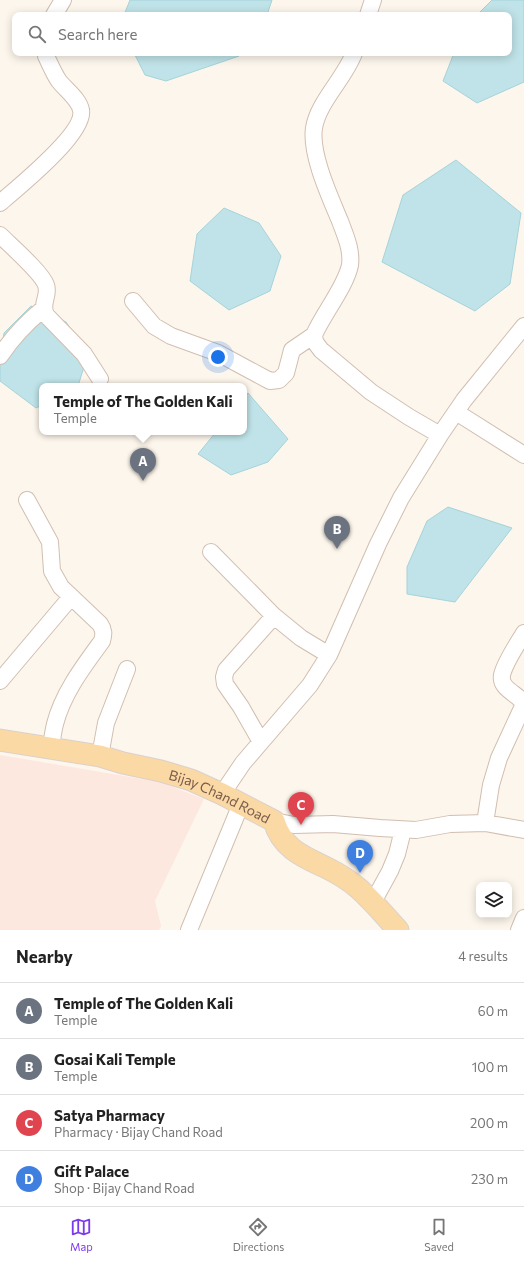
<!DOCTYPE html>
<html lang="en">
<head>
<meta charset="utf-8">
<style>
  body { margin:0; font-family:Commissioner,sans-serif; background:#f2f2f2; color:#222 }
  .controls { position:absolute; right:12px; bottom:12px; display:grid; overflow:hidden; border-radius:8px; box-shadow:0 2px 10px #0003 }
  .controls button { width:36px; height:36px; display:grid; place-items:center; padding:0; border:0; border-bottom:1px solid #e0e0e0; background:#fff; color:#222; font:20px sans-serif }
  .you { position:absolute; left:218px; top:357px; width:14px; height:14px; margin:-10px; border:3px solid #fff; border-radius:50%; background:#1a73e8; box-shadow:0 0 0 6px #1a73e833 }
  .badge { display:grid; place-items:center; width:26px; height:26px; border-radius:50%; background:#7c3aed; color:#fff; font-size:13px; font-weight:700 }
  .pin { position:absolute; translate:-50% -33px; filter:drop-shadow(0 1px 2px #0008) }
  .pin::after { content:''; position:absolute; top:21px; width:14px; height:12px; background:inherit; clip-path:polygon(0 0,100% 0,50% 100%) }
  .popup { position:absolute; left:39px; top:383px; width:208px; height:52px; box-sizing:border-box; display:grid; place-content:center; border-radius:8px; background:#fff; filter:drop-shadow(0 1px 3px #0005); font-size:13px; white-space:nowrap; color:#767676 }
  .popup b { font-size:15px; color:#222 }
  .popup::after { content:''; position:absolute; left:50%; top:100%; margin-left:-8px; border:8px solid transparent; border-top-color:#fff }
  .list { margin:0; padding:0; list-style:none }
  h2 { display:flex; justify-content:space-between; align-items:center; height:52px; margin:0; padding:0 16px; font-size:17px }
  h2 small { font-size:13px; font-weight:400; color:#767676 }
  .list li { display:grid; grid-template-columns:26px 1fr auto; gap:12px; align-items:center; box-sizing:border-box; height:56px; padding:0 16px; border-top:1px solid #e0e0e0 }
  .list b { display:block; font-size:15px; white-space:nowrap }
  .list p { margin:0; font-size:13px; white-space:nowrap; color:#767676 }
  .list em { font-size:13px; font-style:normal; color:#767676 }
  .icon { flex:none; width:22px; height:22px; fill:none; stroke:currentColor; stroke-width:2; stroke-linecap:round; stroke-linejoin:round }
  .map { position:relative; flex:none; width:524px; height:930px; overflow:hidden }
  .search { position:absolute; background:#fff; box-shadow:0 2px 10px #0003; left:12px; right:12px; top:12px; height:44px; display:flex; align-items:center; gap:10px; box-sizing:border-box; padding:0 14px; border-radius:8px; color:#767676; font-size:15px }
  .sheet { height:276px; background:#fff }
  nav { display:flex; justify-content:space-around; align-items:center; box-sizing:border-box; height:56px; border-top:1px solid #e0e0e0; background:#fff; font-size:11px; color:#767676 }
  nav a { display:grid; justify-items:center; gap:2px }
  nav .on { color:#7c3aed }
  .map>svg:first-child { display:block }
  .commercial { fill:#fde8e0 }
  .water { fill:#bfe3e8; stroke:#a5d3da }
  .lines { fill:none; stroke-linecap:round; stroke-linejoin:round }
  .minor-casing { stroke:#d1beb0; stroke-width:18 }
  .major-casing { stroke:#dad1cd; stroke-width:23 }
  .minor { stroke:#fff; stroke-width:16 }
  .major { stroke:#fbd9a5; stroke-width:21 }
  .labels { text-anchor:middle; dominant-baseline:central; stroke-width:3.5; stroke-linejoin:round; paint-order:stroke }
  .street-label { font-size:14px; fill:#7a5c4d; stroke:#fffaf3 }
</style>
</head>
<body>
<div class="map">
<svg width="524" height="930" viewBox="0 0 524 930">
  <rect width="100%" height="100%" fill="#fdf6ec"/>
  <path class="commercial" d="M 0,755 L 160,782 L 204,799 L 155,901 L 161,926 L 159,930 L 0,930 Z"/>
  <path class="water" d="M 130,0 L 272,0 L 267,15 L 124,15 Z
    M 492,0 L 524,0 L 524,82 L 477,103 L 443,81 L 454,53 L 509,53 L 509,15 L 477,15 Z
    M 134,53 L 242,53 L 239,56 L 166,81 L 145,75 Z
    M 456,160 L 521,213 L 510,284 L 475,311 L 382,262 L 403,195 Z
    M 224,208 L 259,223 L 281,256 L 270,291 L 229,310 L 190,281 L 197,234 Z
    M 31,306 L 66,322 L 88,354 L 78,386 L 42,386 L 42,405 L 36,408 L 0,381 L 0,360 L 4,333 Z
    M 248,393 L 288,439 L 268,462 L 231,475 L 198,454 L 216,432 L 244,432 L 244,398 Z
    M 448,507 L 512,528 L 455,602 L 407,594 L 407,567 L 427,521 Z"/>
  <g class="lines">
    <g class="minor-casing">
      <path id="minor" d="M 54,15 L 63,0
        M 368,15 L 373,0
        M 354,53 C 345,78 318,102 314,128 C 310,154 330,197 340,221 C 345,235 352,249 350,265 C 346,286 323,314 314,335 L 315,342 L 321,350 L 371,392 L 409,417 L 440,435
        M 0,203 C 17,188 86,133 81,110 C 79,99 66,90 59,81 C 54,74 50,64 46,56 L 46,53
        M 0,235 C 10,245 42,273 46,285 C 50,296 40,303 46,315 L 84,354 L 100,379
        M 133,301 L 154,326 L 171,336 L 218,353 L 270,381 L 279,380 L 286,373 L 292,350 L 314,335
        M 0,356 C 12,338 26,323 43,309
        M 456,412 L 524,455
        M 27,500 L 50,542 L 52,571 L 61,587 L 100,624 C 104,630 104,634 102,641 C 83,667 63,693 55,724 C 53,732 52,740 51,748
        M 211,552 L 274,616 L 301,638 L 329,655
        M 0,681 L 71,597
        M 261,742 L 241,707 L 225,684 L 224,677 L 226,670 L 274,616
        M 100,756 L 106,723 L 127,669
        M 222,794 L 243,763 L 310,685 L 329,655 L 378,544 L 401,498 L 440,435 L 464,400 L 524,326
        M 274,821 L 294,825 L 333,824 L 380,828 L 416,830 L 450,824 L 485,823 L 524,830
        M 485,823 L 491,785 L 499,758 L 523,706 C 524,695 499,691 502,675 C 505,662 517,645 524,633
        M 373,902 L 390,871 L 397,854 L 403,830
        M 189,930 L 241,804
        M 519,930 L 524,918"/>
    </g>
    <g class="major-casing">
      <g id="major">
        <path id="s1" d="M 0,740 L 100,756 L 123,763 L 161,771 L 191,780 L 222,794 L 274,821 C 282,849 304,857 327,868 C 337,873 349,880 358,888 C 372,900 385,916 398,930"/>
      </g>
    </g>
    <use href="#minor" class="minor"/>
    <use href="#major" class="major"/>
  </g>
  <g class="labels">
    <g class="street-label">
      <text stroke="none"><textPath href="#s1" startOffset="228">Bijay Chand Road</textPath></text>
    </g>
  </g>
</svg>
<div class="controls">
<button><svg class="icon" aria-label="layers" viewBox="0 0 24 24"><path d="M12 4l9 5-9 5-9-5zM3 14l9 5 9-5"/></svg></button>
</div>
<div class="you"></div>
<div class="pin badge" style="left:143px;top:481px;background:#6b7280">A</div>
<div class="popup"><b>Temple of The Golden Kali</b>Temple</div>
<div class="pin badge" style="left:337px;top:549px;background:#6b7280">B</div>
<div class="pin badge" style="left:301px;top:825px;background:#e0444e">C</div>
<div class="pin badge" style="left:360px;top:873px;background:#3f7fe0">D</div>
<div class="search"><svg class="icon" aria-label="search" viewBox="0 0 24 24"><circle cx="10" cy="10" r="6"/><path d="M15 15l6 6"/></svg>Search here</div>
</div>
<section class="sheet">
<h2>Nearby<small>4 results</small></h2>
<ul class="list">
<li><span class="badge" style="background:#6b7280">A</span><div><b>Temple of The Golden Kali</b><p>Temple</p></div><em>60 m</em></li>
<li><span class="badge" style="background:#6b7280">B</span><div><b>Gosai Kali Temple</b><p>Temple</p></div><em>100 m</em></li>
<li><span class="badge" style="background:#e0444e">C</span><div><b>Satya Pharmacy</b><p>Pharmacy · Bijay Chand Road</p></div><em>200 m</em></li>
<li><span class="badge" style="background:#3f7fe0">D</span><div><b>Gift Palace</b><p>Shop · Bijay Chand Road</p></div><em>230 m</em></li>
</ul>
</section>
<nav>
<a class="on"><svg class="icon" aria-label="map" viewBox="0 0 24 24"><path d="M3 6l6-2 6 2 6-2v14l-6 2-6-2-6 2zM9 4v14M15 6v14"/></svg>Map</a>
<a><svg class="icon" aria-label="directions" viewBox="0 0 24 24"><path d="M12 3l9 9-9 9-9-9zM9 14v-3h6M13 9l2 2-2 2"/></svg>Directions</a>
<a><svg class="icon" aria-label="saved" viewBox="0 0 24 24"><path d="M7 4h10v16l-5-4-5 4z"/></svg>Saved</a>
</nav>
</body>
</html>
